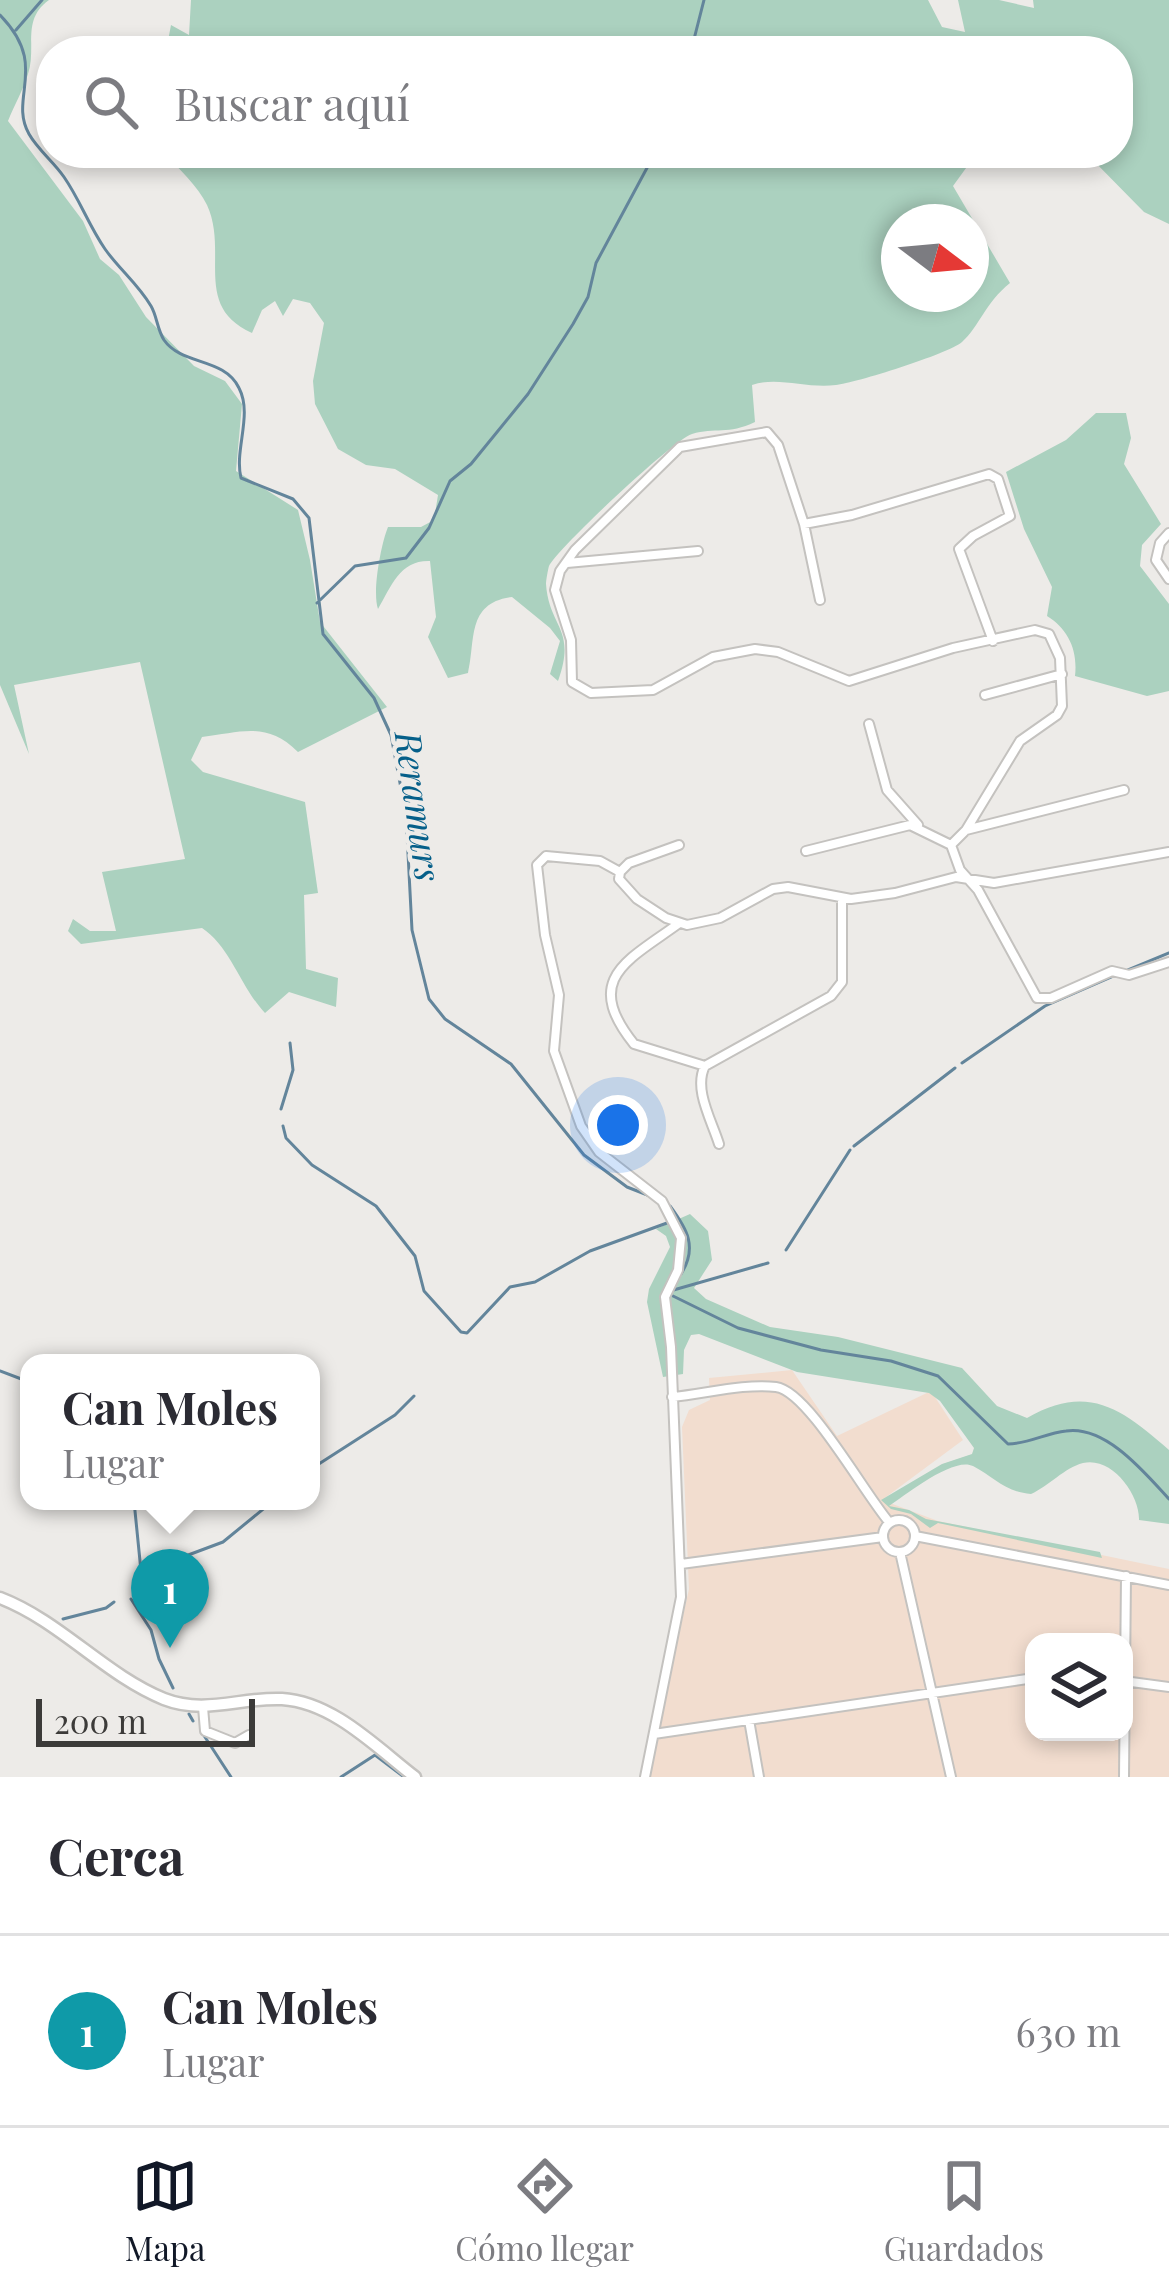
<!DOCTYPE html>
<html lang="es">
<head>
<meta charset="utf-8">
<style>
  body { margin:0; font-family:"Playfair Display",serif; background:#f2f2f3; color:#2b2b33 }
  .controls { position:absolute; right:36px; bottom:36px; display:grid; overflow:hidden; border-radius:24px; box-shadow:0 6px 18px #0003 }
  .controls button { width:108px; height:108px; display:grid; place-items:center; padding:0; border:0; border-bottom:3px solid #e1e1e2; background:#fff; color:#2b2b33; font:60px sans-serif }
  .compass { position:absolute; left:881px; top:204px; width:108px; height:108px; border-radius:50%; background:#fff; box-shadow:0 6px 18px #0003; rotate:106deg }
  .scale { position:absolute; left:36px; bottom:30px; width:219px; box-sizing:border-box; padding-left:12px; border:6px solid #3c3b39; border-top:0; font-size:33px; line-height:42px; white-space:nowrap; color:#3c3b39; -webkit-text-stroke:9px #edebe8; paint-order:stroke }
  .you { position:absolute; left:618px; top:1125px; width:42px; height:42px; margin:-30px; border:9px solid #fff; border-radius:50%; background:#1a73e8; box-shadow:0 0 0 18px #1a73e833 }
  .badge { display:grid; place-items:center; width:78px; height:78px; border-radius:50%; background:#111827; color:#fff; font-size:39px; font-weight:700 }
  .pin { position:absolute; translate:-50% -99px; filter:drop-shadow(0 3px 6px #0008) }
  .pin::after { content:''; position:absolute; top:63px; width:42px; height:36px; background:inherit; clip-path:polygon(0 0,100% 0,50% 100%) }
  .popup { position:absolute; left:20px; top:1354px; width:300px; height:156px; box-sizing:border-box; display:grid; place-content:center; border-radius:24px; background:#fff; filter:drop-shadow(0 3px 9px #0005); font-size:39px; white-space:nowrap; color:#7c7c81 }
  .popup b { font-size:45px; color:#2b2b33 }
  .popup::after { content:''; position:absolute; left:50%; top:100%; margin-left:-24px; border:24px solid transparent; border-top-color:#fff }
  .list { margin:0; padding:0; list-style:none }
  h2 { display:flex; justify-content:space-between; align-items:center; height:156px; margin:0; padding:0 48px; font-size:51px }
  h2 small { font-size:39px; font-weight:400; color:#7c7c81 }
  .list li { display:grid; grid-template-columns:78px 1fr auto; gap:36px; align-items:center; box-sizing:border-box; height:192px; padding:0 48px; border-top:3px solid #e1e1e2 }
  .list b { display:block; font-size:45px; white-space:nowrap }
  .list p { margin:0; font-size:39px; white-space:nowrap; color:#7c7c81 }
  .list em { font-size:39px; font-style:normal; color:#7c7c81 }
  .icon { flex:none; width:66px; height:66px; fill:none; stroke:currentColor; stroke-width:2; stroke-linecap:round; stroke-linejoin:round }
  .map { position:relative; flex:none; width:1169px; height:1777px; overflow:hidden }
  .search { position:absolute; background:#fff; box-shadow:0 6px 18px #0003; left:36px; right:36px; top:36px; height:132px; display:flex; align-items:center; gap:30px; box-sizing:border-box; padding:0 42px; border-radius:48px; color:#7c7c81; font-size:45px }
  .sheet { height:348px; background:#fff }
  nav { display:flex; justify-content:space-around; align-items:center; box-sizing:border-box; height:168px; border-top:3px solid #e1e1e2; background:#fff; font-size:33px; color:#7c7c81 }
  nav a { display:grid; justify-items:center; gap:6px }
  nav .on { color:#111827 }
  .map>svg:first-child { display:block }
  .industrial { fill:#f2ddcf; fill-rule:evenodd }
  .green { fill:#abd1bf; fill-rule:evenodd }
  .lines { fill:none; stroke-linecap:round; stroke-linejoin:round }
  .stream { stroke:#63859b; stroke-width:3 }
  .street-casing { stroke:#c4c2bf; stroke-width:12 }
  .secondary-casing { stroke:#c4c2bf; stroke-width:15 }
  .street { stroke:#fff; stroke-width:8 }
  .secondary { stroke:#fff; stroke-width:10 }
  .labels { text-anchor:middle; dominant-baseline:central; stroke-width:9; stroke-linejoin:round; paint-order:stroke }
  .water-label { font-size:36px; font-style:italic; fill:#055f89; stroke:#edebe8 }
</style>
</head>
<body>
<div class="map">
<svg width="1169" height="1777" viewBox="0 0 1169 1777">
  <rect width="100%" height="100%" fill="#edebe8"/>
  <path class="industrial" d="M 792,1370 L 837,1436 L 931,1391 L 963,1440 L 882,1500 L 938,1521 L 1169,1569 L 1169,1777 L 647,1777 L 689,1589 L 682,1427 L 689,1410 L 710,1400 L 709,1378 ZM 1034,1642 L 1124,1642 L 1124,1732 L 1034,1732 Z"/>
  <path class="green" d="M 0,0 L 49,0 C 21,20 37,47 28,74 C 23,90 14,106 8,121 L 83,221 L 100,259 L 119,275 L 146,317 L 194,366 L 225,381 L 242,404 L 236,471 L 298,510 L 310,560 L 320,622 L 387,707 L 298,752 C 267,721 242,732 202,737 L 191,760 L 203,772 L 305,802 L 318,893 L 304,895 L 306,969 L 338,978 L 336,1007 L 289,992 L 265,1013 C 241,988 230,946 202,928 L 81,944 L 68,931 L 73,919 L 90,931 L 116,931 L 102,872 L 185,859 L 140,662 L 14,685 L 29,754 L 0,685 Z
    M 191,0 L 928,0 L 942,27 L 965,32 L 958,0 L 999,0 L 1034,8 L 1033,0 L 1169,0 L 1169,224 L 1144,212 L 1086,153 L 1118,153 L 1118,51 L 166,51 L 171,25 L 189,35 Z
    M 164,153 L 977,153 L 953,186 L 1010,283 C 985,303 979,327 962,342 C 948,354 855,383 836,385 C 807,389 778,376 752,385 L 755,422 C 728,435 715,427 692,434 C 673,440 559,547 549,566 C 548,569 546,581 546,584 C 549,628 577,628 558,681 L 550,674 L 560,641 L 550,628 L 512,597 C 466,603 476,640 468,673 L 448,678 L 428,637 L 436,617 L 430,561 C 400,560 392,585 378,609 C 372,592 381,544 388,527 L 421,527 L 434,520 L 438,495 L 395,469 L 366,465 L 338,449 L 315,404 L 313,381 L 324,323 L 310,303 L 293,299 L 283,316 L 275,301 L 262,310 L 252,333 C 192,306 229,253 207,205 C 198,186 178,168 164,153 ZM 899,222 L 971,222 L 971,294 L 899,294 Z
    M 1096,413 L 1126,413 L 1131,438 L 1124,464 L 1161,524 L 1142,545 L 1140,566 L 1169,604 L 1169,691 L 1147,696 L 1075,676 C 1078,650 1068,629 1047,616 L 1052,587 L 1024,529 L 1006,472 L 1066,440 Z
    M 690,1214 L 708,1231 L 712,1260 L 694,1288 L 706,1299 L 770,1327 L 838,1337 L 962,1368 L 997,1406 L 1027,1418 C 1088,1383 1122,1409 1169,1450 L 1169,1524 L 1139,1520 C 1140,1495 1112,1456 1083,1463 C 1064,1468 1049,1486 1031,1494 C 1005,1492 994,1477 973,1466 C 954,1456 905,1495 889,1506 L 909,1510 L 926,1519 L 1100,1552 L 1102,1558 L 938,1523 L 930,1528 L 911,1514 L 891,1509 L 881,1500 L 942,1464 L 972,1454 L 974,1448 L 940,1401 L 929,1393 L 797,1372 L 699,1334 L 691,1335 L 684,1350 L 683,1374 L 663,1377 L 647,1302 L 649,1289 L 670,1247 L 666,1236 L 656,1229 Z"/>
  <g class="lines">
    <path class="stream" d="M 0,15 C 50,66 8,97 29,134 C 38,150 54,162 64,177 C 80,200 89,226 105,249 C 119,269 138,284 151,306 C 157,316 157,329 164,340 C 182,366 224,357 239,388 C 253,415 234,450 241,478 L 293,499 L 309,518 L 323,634 L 374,698 L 391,735 L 406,815 L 412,930 L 429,999 L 445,1019 L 511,1064 L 584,1155 L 627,1187 L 650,1196
      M 16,30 L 42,0
      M 691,51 L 704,0
      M 317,603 L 355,566 L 406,558 L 429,528 L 450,481 L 471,464 L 528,394 L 573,324 L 588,297 L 596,263 L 655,153
      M 1128,970 L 1169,953
      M 962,1063 L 1045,1006 L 1116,975
      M 281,1109 L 293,1070 L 290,1043
      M 283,1126 L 286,1138 L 312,1165 L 376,1206 L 415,1256 L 424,1291 L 461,1332 L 467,1333 L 510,1287 L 535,1282 L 590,1251 L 667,1223
      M 854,1146 L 955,1068
      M 670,1206 C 687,1229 698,1247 681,1274
      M 786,1250 L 850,1150
      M 670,1291 L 768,1263
      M 673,1296 L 738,1328 L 821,1350 L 891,1361 L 938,1376 L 1008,1444 C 1028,1444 1046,1433 1066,1431 C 1106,1425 1145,1473 1169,1499
      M 0,1371 L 24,1380
      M 311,1469 L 395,1415 L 414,1396
      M 134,1501 L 141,1571
      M 140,1573 L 223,1542 L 273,1501
      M 131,1599 L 151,1630 L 159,1659 L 173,1688
      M 63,1619 L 106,1608 L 114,1602
      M 189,1714 L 193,1721
      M 203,1734 L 231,1777
      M 341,1777 L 375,1755 L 404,1777"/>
    <g class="street-casing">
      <path id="street" d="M 804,524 L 820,600
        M 1169,533 L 1160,543 L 1156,560 L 1169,579
        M 567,563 L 698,551
        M 985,695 L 1062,674
        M 869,724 L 887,790 L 918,825
        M 1124,790 L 966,830 L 951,845 L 960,870 L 978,890 L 1037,998 L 1051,998 L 1112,971 L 1129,975 L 1169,962
        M 966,830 L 1020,741 L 1057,715 L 1062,706 L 1060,658 L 1049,634 L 1035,630 L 953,648 L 849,681 L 778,652 L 755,649 L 713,657 L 653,690 L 591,693 L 572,682 L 571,640 L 555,590 L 560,571 L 575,550 L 680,447 L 767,432 L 778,445 L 804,524 L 852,515 L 989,474 L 998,479 L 1010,516 L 973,536 L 959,549 L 993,641
        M 806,851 L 910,825 L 951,845
        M 620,872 L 629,863 L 679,845
        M 678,924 C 627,961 582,979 634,1044 L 705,1066 L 831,996 L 842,982 L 842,898
        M 705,1066 C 693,1089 712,1121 719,1144
        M 672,1397 C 705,1394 744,1383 776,1387 C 808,1391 864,1493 889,1522
        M883 1536a16 16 0 1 1 32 0a16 16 0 1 1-32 0Z
        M 915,1536 L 1169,1585
        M 900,1552 L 951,1777
        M 681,1564 L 883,1537
        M 1124,1681 L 1169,1687
        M 203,1707 L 205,1731 L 235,1743 L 249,1735
        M 749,1720 L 759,1777
        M 654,1734 L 1034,1678
        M 645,1777 L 681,1597 L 671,1347 L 665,1297 L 678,1270 L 681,1238 L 662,1201 L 599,1152 L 581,1126 L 554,1051 L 559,995 L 545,935 L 537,865 L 546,856 L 600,861 L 620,872 L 619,879 L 637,899 L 666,918 L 687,925 L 720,918 L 773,889 L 788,887 L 851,899 L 895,893 L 956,877 L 994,883 L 1169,852
        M 1124,1777 L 1126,1576"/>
    </g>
    <g class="secondary-casing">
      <path id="secondary" d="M 0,1598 C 60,1621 105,1675 164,1699 C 205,1715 241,1697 282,1699 C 333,1702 376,1747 415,1777"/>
    </g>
    <use href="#street" class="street"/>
    <use href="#secondary" class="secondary"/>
  </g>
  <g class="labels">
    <g class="water-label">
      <text transform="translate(420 806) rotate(82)">Reramurs</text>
    </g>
  </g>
</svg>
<div class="controls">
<button><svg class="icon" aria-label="layers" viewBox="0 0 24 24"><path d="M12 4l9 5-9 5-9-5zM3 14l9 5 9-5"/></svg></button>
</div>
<svg class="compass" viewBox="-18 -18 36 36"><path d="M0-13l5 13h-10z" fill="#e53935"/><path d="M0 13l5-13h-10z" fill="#7c7c81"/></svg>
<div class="scale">200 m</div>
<div class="you"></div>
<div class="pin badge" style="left:170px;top:1648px;background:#0f9aa8">1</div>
<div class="popup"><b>Can Moles</b>Lugar</div>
<div class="search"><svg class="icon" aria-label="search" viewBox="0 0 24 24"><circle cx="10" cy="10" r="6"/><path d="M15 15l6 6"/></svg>Buscar aquí</div>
</div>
<section class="sheet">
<h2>Cerca<small></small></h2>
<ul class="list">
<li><span class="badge" style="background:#0f9aa8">1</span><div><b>Can Moles</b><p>Lugar</p></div><em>630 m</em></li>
</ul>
</section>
<nav>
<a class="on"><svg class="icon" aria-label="map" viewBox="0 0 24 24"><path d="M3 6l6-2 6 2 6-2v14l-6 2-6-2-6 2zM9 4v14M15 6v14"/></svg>Mapa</a>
<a><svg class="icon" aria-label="directions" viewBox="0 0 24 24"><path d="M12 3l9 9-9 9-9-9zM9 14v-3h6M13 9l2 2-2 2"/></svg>Cómo llegar</a>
<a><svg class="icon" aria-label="saved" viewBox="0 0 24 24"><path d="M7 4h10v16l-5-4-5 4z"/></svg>Guardados</a>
</nav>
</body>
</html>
